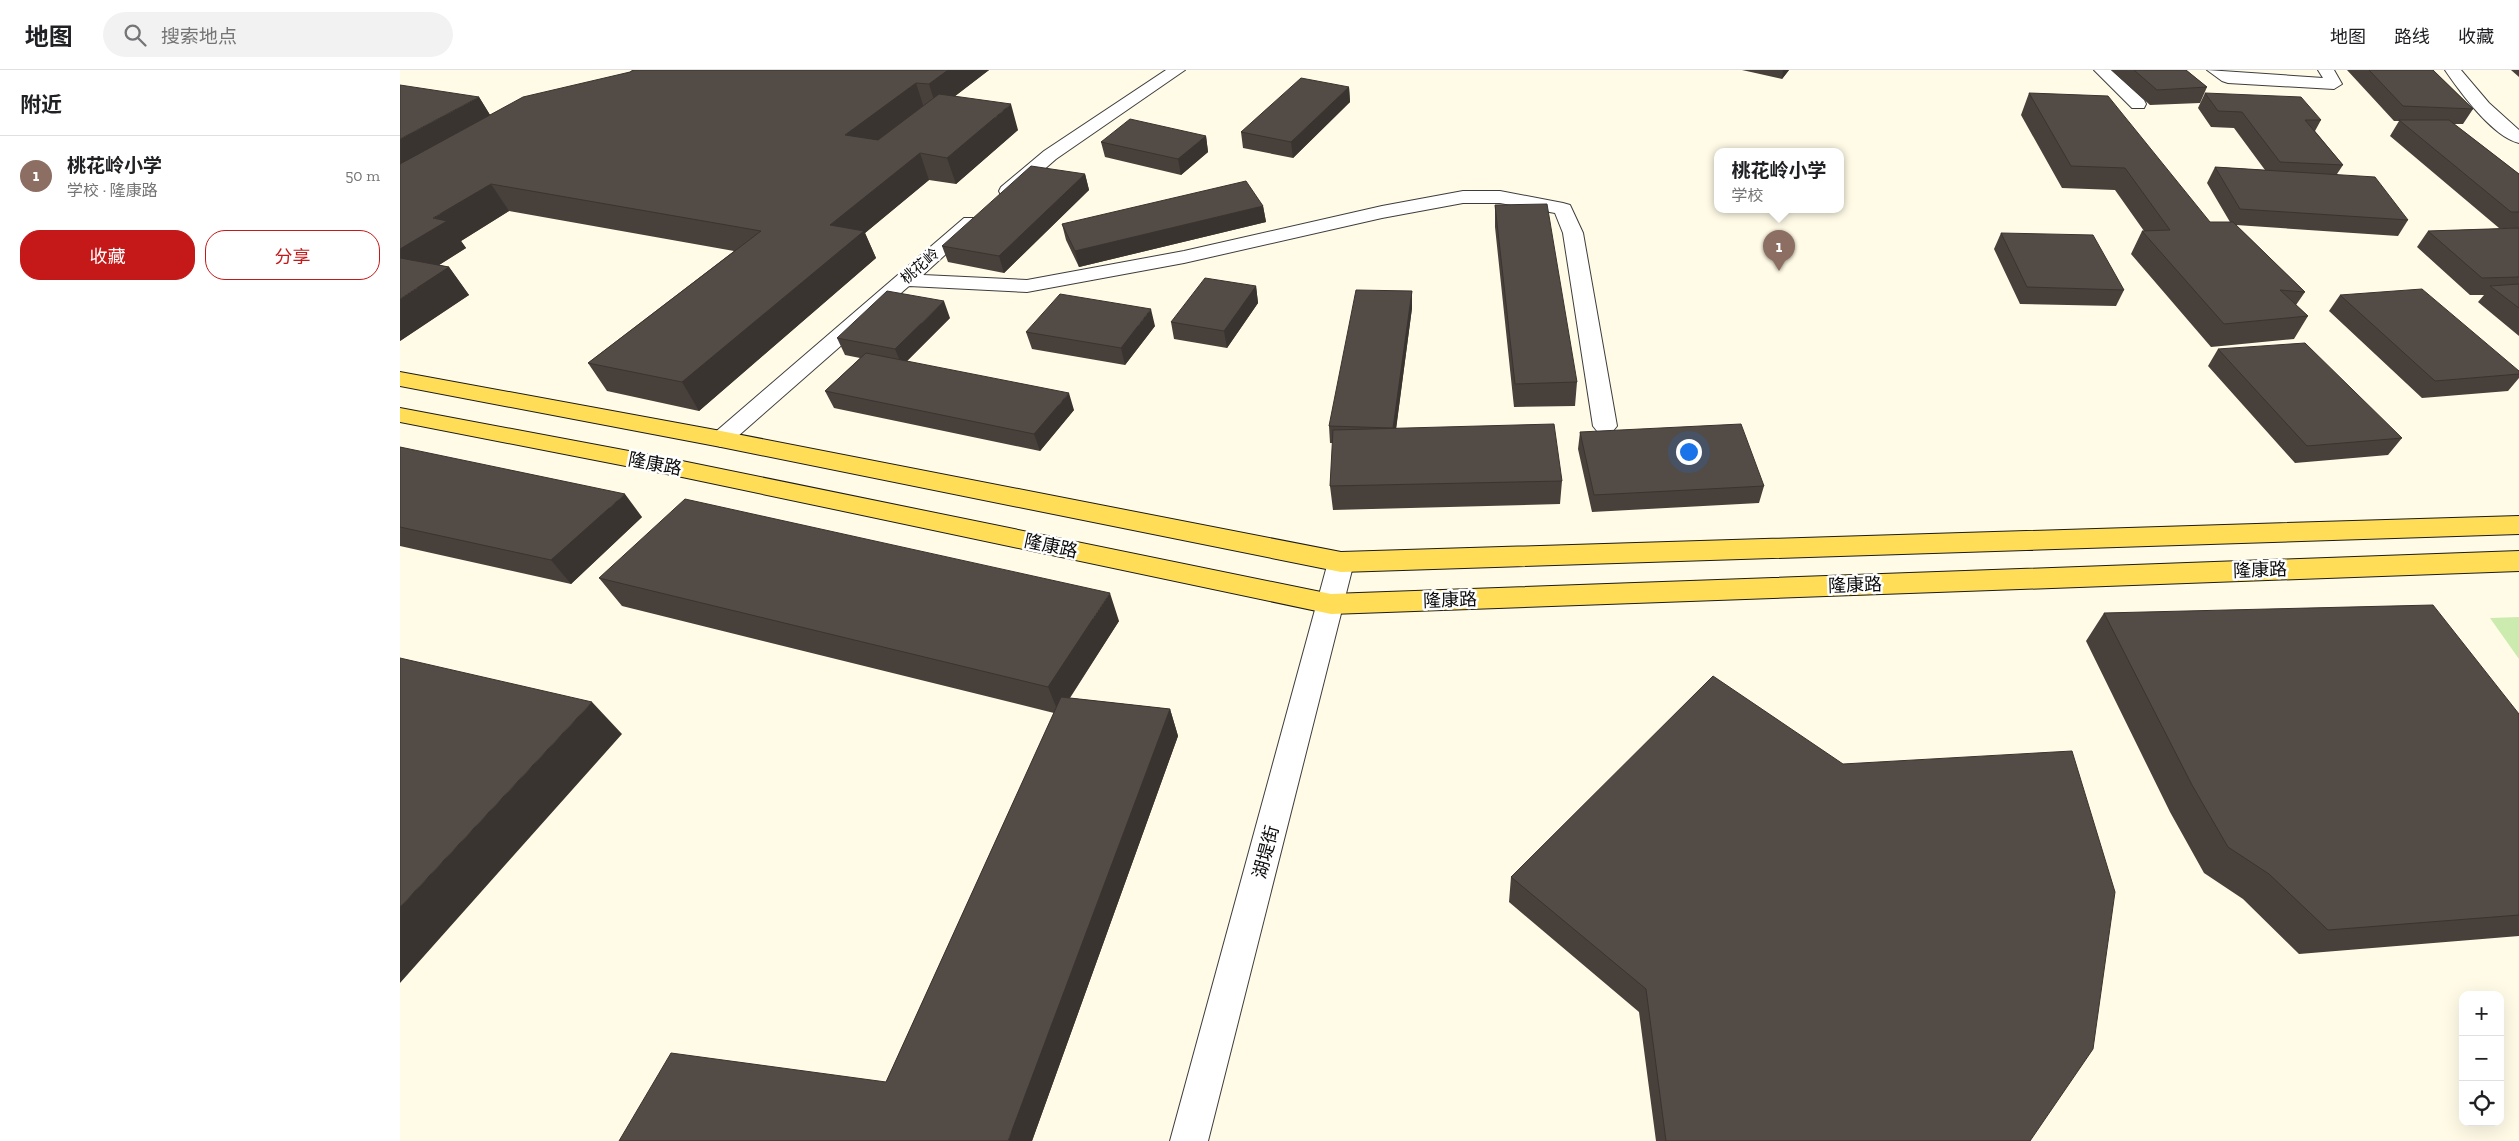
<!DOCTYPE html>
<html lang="zh">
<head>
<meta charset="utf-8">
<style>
  body { margin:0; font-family:"Zilla Slab","Noto Sans SC",serif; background:#f2f2f2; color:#202124 }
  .controls { position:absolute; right:15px; bottom:15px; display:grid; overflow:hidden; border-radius:10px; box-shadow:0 5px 20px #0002 }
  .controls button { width:45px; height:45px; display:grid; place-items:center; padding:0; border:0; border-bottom:1px solid #e0e0e0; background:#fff; color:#202124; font:25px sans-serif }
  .you { position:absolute; left:1288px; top:381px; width:18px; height:18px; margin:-12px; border:4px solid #fff; border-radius:50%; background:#1a73e8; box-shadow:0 0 0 8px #1a73e833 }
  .badge { display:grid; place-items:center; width:32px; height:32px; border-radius:50%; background:#c41819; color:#fff; font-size:16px; font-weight:700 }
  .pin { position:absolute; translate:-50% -41px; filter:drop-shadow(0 1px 2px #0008) }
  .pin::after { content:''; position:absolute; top:26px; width:18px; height:15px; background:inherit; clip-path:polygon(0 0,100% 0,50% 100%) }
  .popup { position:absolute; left:1314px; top:78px; width:130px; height:65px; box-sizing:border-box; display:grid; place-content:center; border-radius:10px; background:#fff; filter:drop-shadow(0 1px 4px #0005); font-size:16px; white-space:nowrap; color:#757577 }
  .popup b { font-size:19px; color:#202124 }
  .popup::after { content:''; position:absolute; left:50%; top:100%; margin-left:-10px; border:10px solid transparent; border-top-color:#fff }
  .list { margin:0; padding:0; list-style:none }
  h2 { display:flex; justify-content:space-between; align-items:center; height:65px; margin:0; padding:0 20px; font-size:21px }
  h2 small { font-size:16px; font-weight:400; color:#757577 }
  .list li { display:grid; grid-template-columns:32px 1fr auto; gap:15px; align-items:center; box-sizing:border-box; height:80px; padding:0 20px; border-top:1px solid #e0e0e0 }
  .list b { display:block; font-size:19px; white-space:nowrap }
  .list p { margin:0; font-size:16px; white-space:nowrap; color:#757577 }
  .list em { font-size:16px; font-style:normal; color:#757577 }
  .actions { display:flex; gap:10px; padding:15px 20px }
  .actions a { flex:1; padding:11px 0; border:1px solid #c41819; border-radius:20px; text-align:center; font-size:18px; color:#c41819 }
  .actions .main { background:#c41819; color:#fff }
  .icon { flex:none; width:28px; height:28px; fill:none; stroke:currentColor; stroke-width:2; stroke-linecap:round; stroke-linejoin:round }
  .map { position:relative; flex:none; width:2119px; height:1071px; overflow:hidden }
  header { display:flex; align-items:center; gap:30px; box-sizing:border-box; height:70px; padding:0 25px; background:#fff; border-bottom:1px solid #e0e0e0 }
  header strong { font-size:24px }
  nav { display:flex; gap:28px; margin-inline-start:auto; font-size:18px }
  .search { width:350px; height:45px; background:#f2f2f2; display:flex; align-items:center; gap:12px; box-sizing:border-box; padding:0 18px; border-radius:28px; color:#757577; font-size:19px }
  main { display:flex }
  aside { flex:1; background:#fff }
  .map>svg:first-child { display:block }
  .green { fill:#cbecae }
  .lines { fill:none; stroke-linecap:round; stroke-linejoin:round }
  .minor-casing { stroke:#3d3d3d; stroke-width:2 }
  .major-casing { stroke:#1b1b1b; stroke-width:2 }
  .minor { fill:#fff; fill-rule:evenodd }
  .major { fill:#ffdd57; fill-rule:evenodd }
  .wall { fill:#47403b }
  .shaded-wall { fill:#3a3430 }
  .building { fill:#534b45; stroke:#3a3430 }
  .labels { text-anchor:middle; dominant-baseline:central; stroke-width:5; stroke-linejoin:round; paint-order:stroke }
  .far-street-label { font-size:15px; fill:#0a0a0a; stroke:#fff }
  .street-label { font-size:18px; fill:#0a0a0a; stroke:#fff }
</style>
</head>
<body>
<header>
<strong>地图</strong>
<div class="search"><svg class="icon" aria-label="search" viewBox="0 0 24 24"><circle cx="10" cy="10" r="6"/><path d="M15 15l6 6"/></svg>搜索地点</div>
<nav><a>地图</a><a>路线</a><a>收藏</a></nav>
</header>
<main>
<aside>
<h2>附近<small></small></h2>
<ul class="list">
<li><span class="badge" style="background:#8d6e63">1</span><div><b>桃花岭小学</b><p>学校 · 隆康路</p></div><em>50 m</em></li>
</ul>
<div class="actions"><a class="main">收藏</a><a>分享</a></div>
</aside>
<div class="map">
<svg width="2119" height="1071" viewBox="0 0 2119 1071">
  <rect width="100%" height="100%" fill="#fffbe7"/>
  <path class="green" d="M 2119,547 L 2119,589 L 2090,548 Z"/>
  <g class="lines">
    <g class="minor-casing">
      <path id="minor" d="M 766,0 L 785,0 L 656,89 L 615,125 L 601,125 L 599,121 L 601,117 L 644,81 Z
        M 1694,0 L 1711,0 L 1744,30 L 1746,34 L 1744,38 L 1732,38 Z
        M 1807,0 L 1923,8 L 1918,0 L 1934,0 L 1942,14 L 1934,19 L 1828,13 L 1822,11 Z
        M 2045,0 L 2061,0 L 2089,33 L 2119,60 L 2119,73 C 2093,67 2060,22 2045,0 Z
        M 1063,121 L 1100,121 L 1163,133 L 1170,135 L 1183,163 L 1217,356 L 1213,361 L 1205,364 L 1197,361 L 1193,356 L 1163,163 L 1155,143 L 1100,133 L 1063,133 L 982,148 L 784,193 L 627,222 L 509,216 L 329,374 L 321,377 L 313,374 L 309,369 L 313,364 L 564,148 L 578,148 L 581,152 L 523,205 L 627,210 L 784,181 L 982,136 Z
        M 941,482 L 950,485 L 954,492 L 808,1071 L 770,1071 L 928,492 L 932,485 Z"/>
    </g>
    <g class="major-casing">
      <path id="major" d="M 0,302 L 321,361 L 941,482 L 2119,446 L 2119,464 L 941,502 L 321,377 L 0,316 Z
        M 0,338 L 282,391 L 931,524 L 2119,481 L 2119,501 L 931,544 L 282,407 L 0,352 Z"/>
    </g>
    <use href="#minor" class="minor"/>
    <use href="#major" class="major"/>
  </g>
  <path class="wall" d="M 233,0 L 589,0 L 555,26 L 618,60 L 556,114 L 529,110 L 465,163 L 476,188 L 299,341 L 207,321 L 188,293 L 334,181 L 109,141 L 61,171 L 66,178 L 39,195 L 49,197 L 69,225 L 0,271 L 79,27 L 90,45 L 230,2 Z
    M 1342,0 L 1389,0 L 1382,9 Z
    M 1711,0 L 1786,0 L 1807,17 L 1800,33 L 1750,35 Z
    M 1947,0 L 2033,0 L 2073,39 L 2063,54 L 2054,54 L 2119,104 L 2119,158 L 2099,158 L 1990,66 L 1999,51 L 1994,51 Z
    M 2111,0 L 2119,0 L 2119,7 Z
    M 949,17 L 950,32 L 893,88 L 843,78 L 841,62 Z
    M 1629,23 L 1810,152 L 1830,152 L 1807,113 L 1815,97 L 1865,100 L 1834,58 L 1811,57 L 1798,38 L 1805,23 L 1921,50 L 1915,61 L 1943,95 L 1937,104 L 2008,150 L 1998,166 L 1836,155 L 1905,222 L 1896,235 L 1908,246 L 1894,269 L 1811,277 L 1731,184 L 1742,161 L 1744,161 L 1715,120 L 1662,118 L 1621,45 Z
    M 806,66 L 808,82 L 781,105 L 705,87 L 701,72 Z
    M 685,104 L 689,120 L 604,203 L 548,192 L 542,176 Z
    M 1095,135 L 1177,312 L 1175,336 L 1114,337 L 1095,157 Z
    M 863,136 L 866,152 L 679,197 L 666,170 L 662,154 Z
    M 2119,158 L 2119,266 L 2078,232 L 2084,225 L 2070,225 L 2017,177 L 2028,161 Z
    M 1601,163 L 1724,220 L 1716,236 L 1620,234 L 1594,179 Z
    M 856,216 L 858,233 L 827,278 L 774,269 L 771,252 Z
    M 1012,221 L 1012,238 L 996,358 L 1162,411 L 1160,434 L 933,440 L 930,416 L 933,373 L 930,373 L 929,356 Z
    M 1940,225 L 2119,301 L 2119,308 L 2108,321 L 2022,328 L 1929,241 Z
    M 550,248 L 507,291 L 674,340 L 640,381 L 434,338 L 425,321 L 460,288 L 445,285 L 437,268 Z
    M 755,256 L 725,295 L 632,279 L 626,262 Z
    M 1818,279 L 2002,368 L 1988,385 L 1895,393 L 1808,296 Z
    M 1180,362 L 1364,416 L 1359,433 L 1192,442 L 1178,379 Z
    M 0,377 L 242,447 L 171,514 L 0,476 Z
    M 199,508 L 719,551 L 670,628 L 770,639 L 778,666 L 632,1071 L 486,1012 L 654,643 L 222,536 Z
    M 1704,543 L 2119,644 L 2119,866 L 1899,884 L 1843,829 L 1804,803 L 1770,742 L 1686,571 Z
    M 1111,807 L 1630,1071 L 1256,1071 L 1239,942 L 1109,832 Z"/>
  <path class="shaded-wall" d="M 548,0 L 589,0 L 537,40 L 529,14 Z
    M 1383,0 L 1389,0 L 1382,9 Z
    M 516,13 L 524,38 L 455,91 L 445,65 Z
    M 949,17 L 950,32 L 893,88 L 891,72 Z
    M 79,27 L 95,53 L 0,105 L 0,69 Z
    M 611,34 L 618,60 L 556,114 L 547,88 Z
    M 806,66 L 808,82 L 781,105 L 778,89 Z
    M 520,83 L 529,110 L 465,163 L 476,188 L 299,341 L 282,312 L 430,155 Z
    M 685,104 L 689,120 L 604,203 L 599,186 Z
    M 91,114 L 109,141 L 61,171 L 66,178 L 9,214 L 0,201 L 0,179 L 33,148 Z
    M 863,136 L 866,152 L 679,197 L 675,181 Z
    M 49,197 L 69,225 L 0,271 L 0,229 Z
    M 856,216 L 858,233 L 827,278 L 824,261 Z
    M 1012,221 L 1012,238 L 994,375 L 993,358 Z
    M 544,231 L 550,248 L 502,296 L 495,279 Z
    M 751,239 L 755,256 L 725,295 L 721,278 Z
    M 669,323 L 674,340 L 640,381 L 634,364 Z
    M 225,424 L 242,447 L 171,514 L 151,490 Z
    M 710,523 L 719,551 L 659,644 L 648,617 Z
    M 192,632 L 222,664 L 0,913 L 0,837 Z
    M 770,639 L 778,666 L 632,1071 L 608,1071 Z"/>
  <path class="building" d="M 233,0 L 548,0 L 529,14 L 516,13 L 445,65 L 478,70 L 539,24 L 611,34 L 547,88 L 520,83 L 430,155 L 464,161 L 282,312 L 188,293 L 361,161 L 91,114 L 33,148 L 47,151 L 0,179 L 0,94 L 123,27 L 230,2 Z
    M 1734,0 L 1786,0 L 1807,17 L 1757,20 Z
    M 1969,0 L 2033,0 L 2073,39 L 2003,36 Z
    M 901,8 L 949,17 L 891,72 L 841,62 Z
    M 0,15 L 79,27 L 0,69 Z
    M 1629,23 L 1708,26 L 1810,152 L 1833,152 L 1905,222 L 1880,220 L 1908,246 L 1824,254 L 1742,161 L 1770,160 L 1725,98 L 1671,96 Z
    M 1805,23 L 1901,27 L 1921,50 L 1905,50 L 1943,95 L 1880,92 L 1842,42 L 1818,41 Z
    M 730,49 L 806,66 L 778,89 L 701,72 Z
    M 1999,50 L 2049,50 L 2119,104 L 2119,142 L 2111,142 Z
    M 631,96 L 685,104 L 599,186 L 542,176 Z
    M 1815,97 L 1975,107 L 2008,150 L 1840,139 Z
    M 846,111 L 863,136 L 675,181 L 662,154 Z
    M 1147,134 L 1177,312 L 1115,314 L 1095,135 Z
    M 2119,158 L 2119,207 L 2082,208 L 2028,161 Z
    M 1601,163 L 1693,165 L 1724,220 L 1627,217 Z
    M 0,188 L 49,197 L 0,229 Z
    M 805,208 L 856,216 L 824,261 L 771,252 Z
    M 2119,214 L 2119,238 L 2090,216 Z
    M 2022,219 L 2119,301 L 2119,304 L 2035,311 L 1940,225 Z
    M 956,220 L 1012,221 L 993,358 L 929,356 Z
    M 487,221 L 544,231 L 495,279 L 437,268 Z
    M 660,224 L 751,239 L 721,278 L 626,262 Z
    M 1905,273 L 2002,368 L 1907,376 L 1818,279 Z
    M 466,283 L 669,323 L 634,364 L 425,321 Z
    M 1154,354 L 1162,411 L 930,416 L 933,360 Z
    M 1341,354 L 1364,416 L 1194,425 L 1180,362 Z
    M 0,377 L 225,424 L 151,490 L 0,457 Z
    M 285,429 L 710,523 L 648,617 L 199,508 Z
    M 2033,535 L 2119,644 L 2119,845 L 1928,860 L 1869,804 L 1828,777 L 1792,715 L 1704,543 Z
    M 0,588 L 192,632 L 0,837 Z
    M 1313,606 L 1443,694 L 1672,681 L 1715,822 L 1693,979 L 1630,1071 L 1266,1071 L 1246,919 L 1111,807 Z
    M 661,627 L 770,639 L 608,1071 L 219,1071 L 271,983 L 486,1012 Z"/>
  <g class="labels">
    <g class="far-street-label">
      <text transform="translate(520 196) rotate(-41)">桃花岭</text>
    </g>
    <g class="street-label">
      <text transform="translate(255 394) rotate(11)">隆康路</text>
      <text transform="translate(651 476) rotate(12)">隆康路</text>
      <text transform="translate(1860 500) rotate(-2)">隆康路</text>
      <text transform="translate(1455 515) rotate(-2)">隆康路</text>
      <text transform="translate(1050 530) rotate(-2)">隆康路</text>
      <text transform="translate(866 782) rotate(-75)">湖堤街</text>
    </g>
  </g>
</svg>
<div class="controls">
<button>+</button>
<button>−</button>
<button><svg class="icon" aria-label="locate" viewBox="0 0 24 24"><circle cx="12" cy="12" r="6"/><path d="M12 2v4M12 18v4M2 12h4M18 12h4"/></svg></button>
</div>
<div class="you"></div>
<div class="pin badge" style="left:1379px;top:201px;background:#8d6e63">1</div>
<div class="popup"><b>桃花岭小学</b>学校</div>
</div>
</main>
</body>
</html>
